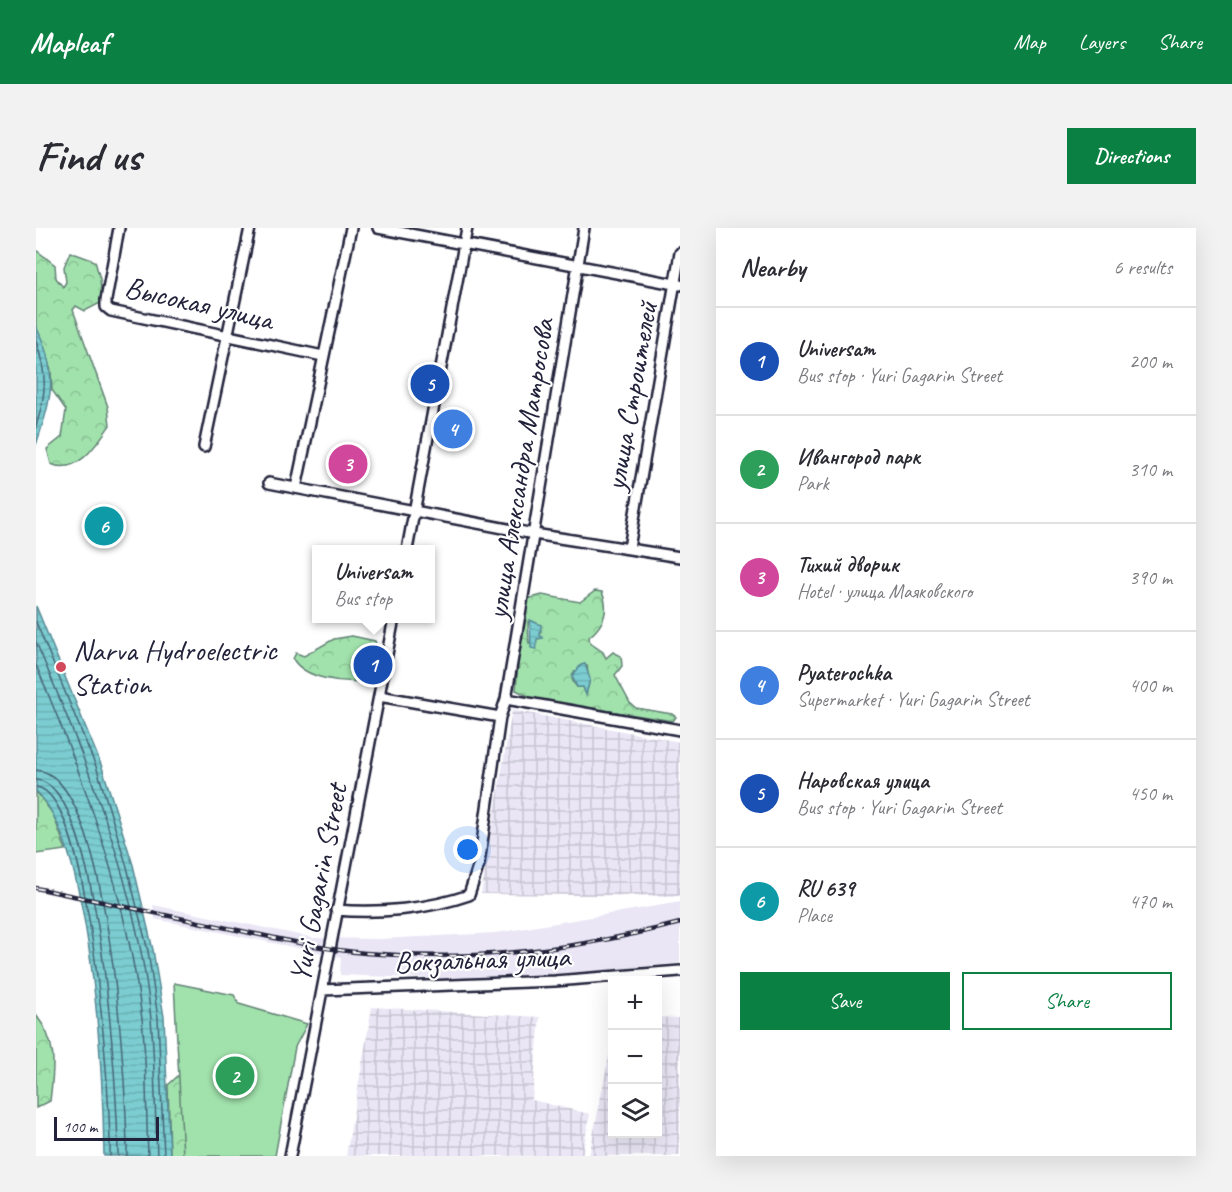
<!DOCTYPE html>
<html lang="en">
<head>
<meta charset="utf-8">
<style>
  body { margin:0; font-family:Caveat,sans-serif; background:#f2f2f3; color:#2b2b33 }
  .controls { position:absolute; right:18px; bottom:18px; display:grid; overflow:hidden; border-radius:0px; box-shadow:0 6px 24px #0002 }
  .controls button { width:54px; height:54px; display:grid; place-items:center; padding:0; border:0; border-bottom:2px solid #e1e1e2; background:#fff; color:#2b2b33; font:30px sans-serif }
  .scale { position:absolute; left:18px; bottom:15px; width:105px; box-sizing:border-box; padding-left:6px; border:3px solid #22223b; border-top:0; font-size:16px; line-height:21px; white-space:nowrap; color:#22223b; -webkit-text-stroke:4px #fff; paint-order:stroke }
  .you { position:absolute; left:432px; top:622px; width:21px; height:21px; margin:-15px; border:4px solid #fff; border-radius:50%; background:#1a73e8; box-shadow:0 0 0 9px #1a73e833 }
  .badge { display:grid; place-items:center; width:39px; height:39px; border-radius:50%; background:#0b8043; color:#fff; font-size:20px; font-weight:700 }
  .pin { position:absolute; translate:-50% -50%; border:3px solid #fff; box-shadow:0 2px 6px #0006 }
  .popup { position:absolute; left:276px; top:317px; width:123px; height:78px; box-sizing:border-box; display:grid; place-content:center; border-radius:0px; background:#fff; filter:drop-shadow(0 2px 4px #0005); font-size:20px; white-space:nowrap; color:#7c7c81 }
  .popup b { font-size:22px; color:#2b2b33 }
  .popup::after { content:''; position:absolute; left:50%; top:100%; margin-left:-12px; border:12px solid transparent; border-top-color:#fff }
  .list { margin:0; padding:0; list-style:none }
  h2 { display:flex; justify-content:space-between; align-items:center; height:78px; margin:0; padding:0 24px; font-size:26px }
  h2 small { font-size:20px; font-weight:400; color:#7c7c81 }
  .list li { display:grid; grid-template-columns:39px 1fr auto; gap:18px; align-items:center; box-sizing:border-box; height:108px; padding:0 24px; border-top:2px solid #e1e1e2 }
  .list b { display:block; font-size:22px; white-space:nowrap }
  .list p { margin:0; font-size:20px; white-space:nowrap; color:#7c7c81 }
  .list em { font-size:20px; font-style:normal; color:#7c7c81 }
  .actions { display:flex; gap:12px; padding:18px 24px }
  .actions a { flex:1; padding:14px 0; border:2px solid #0b8043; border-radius:0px; text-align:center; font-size:21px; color:#0b8043 }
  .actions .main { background:#0b8043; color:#fff }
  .icon { flex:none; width:33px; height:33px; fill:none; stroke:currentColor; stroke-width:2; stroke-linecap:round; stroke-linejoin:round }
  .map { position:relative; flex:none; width:644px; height:928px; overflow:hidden; border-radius:0px }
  header { display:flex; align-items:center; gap:36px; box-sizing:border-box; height:84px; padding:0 30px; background:#0b8043; color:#fff }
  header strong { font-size:28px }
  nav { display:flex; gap:33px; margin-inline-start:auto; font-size:21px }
  .intro { display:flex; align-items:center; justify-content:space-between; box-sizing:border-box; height:144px; padding:0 36px }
  h1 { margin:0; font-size:42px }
  .button { padding:15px 27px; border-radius:0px; background:#0b8043; color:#fff; font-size:21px; font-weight:700 }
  main { display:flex; gap:36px; padding:0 36px }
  aside { flex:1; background:#fff; border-radius:0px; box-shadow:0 6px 24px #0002 }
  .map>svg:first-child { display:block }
  .built { fill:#eae6f5 }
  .industrial { fill:url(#industrial-grid) }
  .forest { fill:url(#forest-crowns); stroke:#628274; stroke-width:1.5; fill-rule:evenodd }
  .park { fill:#a1e2ac; stroke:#628274; stroke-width:1.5 }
  .water { fill:url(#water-rules); stroke:#578995; stroke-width:1.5 }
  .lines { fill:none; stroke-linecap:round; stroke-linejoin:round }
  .shore { stroke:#466677; stroke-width:1.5 }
  .minor-casing { stroke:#22223b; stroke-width:14 }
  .minor { stroke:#fff; stroke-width:9 }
  .rail-casing { stroke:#22223b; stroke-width:4.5 }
  .rail { stroke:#fff; stroke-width:2; stroke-dasharray:7; stroke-linecap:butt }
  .poi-dot { fill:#d1495b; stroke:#fff; stroke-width:2 }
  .labels { text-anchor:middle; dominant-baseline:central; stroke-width:4.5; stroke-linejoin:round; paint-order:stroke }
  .street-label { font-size:30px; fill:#22223b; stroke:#fff }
  .poi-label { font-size:30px; fill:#22223b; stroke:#fff; text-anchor:start }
</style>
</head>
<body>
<header>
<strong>Mapleaf</strong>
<nav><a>Map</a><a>Layers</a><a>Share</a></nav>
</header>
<div class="intro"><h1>Find us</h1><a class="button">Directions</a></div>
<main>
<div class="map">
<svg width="644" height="928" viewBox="0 0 644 928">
  <defs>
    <pattern id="industrial-grid" width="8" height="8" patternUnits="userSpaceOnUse" patternTransform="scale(1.5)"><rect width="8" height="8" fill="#eae6f5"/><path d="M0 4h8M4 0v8" fill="none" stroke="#c8c5d3"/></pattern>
    <pattern id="forest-crowns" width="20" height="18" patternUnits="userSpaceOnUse" patternTransform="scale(1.5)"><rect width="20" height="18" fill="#a1e2ac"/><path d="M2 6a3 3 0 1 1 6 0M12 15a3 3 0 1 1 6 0" fill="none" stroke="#8ac295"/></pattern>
    <pattern id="water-rules" width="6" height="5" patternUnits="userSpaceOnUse" patternTransform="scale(1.5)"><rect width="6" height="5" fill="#7bcdd1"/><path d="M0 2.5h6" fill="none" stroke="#6ab0b4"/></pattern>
  </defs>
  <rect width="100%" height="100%" fill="#fff"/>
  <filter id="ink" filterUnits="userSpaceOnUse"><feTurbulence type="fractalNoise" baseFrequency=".0167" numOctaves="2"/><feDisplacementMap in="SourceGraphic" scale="12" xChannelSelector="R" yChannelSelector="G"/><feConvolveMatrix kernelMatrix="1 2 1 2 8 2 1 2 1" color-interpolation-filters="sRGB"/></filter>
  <g filter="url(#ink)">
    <path class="built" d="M 644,674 L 644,735 L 518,747 L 409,751 L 304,747 L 305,729 L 119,691 L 117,677 L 278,710 L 344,711 L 460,705 Z"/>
    <path class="industrial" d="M 476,482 L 644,514 L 644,668 L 445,666 Z
      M 336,779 L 504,789 L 496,872 L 554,886 L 546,928 L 310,928 Z
      M 622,789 L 644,790 L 644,928 L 553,928 L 576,813 L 576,906 L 622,906 Z"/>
    <path class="forest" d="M 0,22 L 19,37 L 20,50 L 27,59 L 30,54 L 28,39 L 34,24 L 59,33 L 64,51 L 66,74 L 49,83 L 40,78 L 37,82 L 72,179 L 74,197 C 61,216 41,248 15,236 L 11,221 L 26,209 L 30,182 L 16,162 L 15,143 L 0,98 Z
      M 559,363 L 566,364 C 574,383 568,397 553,409 L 554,415 L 567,424 L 570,430 L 577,424 L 585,428 L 586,438 L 579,447 L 594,475 L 600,480 L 636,486 L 640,489 L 637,493 L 498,471 L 480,462 L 484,407 L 491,371 L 506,367 L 544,374 ZM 492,394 L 505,402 L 504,408 L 493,415 ZM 551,438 L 553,455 L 550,466 L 547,459 L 541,459 C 536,454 535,450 538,444 Z
      M 316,408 L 339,413 L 341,420 L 329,438 L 327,453 C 306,455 269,451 257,431 L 260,425 L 268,428 L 298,411 Z
      M 0,563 L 17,586 L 30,622 L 0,626 Z
      M 0,787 C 22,815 18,839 14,873 L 0,880 Z
      M 144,846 L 152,848 L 182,928 L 134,928 L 132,857 Z"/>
    <path class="park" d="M 138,755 L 198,767 L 203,776 L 271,796 L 259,819 L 239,928 L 147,928 Z"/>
    <path class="water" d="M 0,98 C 23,146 16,169 0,217 Z
      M 0,378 L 66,539 L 97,637 L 117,722 L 128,789 L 134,928 L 68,928 C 67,846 57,619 0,563 Z
      M 494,392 L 505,397 L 504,407 L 507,410 L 501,411 L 500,421 L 495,420 Z
      M 549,436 L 554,451 L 550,467 L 547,459 L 541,459 L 536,448 L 545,437 Z"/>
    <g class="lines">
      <path class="shore" d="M 0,113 C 11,147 11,164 0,198
        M 0,394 L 61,541 L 91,639 L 112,723 L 122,790 L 128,928
        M 0,414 C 51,534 102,660 115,791 C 119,837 119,883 121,928
        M 0,437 C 48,550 91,668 106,791 C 111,836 110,882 112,928
        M 0,542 C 75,545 91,869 91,928
        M 0,552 C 65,555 82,874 82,928
        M 0,559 C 56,565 75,878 74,928"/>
      <g class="minor-casing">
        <path id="minor" d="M 83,0 L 70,72 L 70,79 L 75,83 L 287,128
          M 342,0 L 644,57
          M 168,219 L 214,0
          M 233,255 L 498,306 L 644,329
          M 260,260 L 315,0
          M 593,320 L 644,25
          M 371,322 L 431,0
          M 343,468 L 464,489
          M 470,471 L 644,502
          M 300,682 C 343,686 393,681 433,667 L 443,636 L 464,489 L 470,471 L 548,0
          M 286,762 L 519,753 L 644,743
          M 254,928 L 358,390"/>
      </g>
      <use href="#minor" class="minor"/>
      <g class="rail-casing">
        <path id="rail" d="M 0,660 C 65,674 130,687 196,701 C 240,710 284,721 329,725 C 437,734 540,722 644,695"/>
      </g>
      <use href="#rail" class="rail"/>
    </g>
  </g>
  <circle class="poi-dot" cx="25" cy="439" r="6"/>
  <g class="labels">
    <g class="street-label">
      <text transform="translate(163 75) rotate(13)">Высокая улица</text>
      <text transform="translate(595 168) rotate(-80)">улица Строителей</text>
      <text transform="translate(484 241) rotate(-81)">улица Александра Матросова</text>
      <text transform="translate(282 655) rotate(-79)">Yuri Gagarin Street</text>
      <text transform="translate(446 731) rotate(-2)">Вокзальная улица</text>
    </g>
    <g class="poi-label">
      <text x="37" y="422">Narva Hydroelectric<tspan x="37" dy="34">Station</tspan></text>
    </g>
  </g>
</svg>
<div class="controls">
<button>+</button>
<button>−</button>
<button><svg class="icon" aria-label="layers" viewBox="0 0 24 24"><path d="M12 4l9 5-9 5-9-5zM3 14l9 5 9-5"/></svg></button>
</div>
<div class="scale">100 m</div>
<div class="you"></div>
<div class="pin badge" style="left:337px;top:437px;background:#1a4fb4">1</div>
<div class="popup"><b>Universam</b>Bus stop</div>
<div class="pin badge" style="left:199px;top:848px;background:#2e9e5b">2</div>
<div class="pin badge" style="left:312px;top:236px;background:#d1479c">3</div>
<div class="pin badge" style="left:417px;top:201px;background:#3f7fe0">4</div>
<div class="pin badge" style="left:394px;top:156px;background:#1a4fb4">5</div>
<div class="pin badge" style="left:68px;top:298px;background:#0f9aa8">6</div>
</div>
<aside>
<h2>Nearby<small>6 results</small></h2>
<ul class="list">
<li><span class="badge" style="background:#1a4fb4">1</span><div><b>Universam</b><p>Bus stop · Yuri Gagarin Street</p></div><em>200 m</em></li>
<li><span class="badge" style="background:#2e9e5b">2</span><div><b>Ивангород парк</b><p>Park</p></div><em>310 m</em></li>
<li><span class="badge" style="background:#d1479c">3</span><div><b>Тихий дворик</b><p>Hotel · улица Маяковского</p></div><em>390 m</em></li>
<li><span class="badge" style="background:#3f7fe0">4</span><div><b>Pyaterochka</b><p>Supermarket · Yuri Gagarin Street</p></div><em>400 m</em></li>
<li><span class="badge" style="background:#1a4fb4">5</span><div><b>Наровская улица</b><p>Bus stop · Yuri Gagarin Street</p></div><em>450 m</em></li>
<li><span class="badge" style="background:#0f9aa8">6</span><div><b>RU 639</b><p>Place</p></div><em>470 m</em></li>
</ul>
<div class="actions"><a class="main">Save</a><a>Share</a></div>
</aside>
</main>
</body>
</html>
